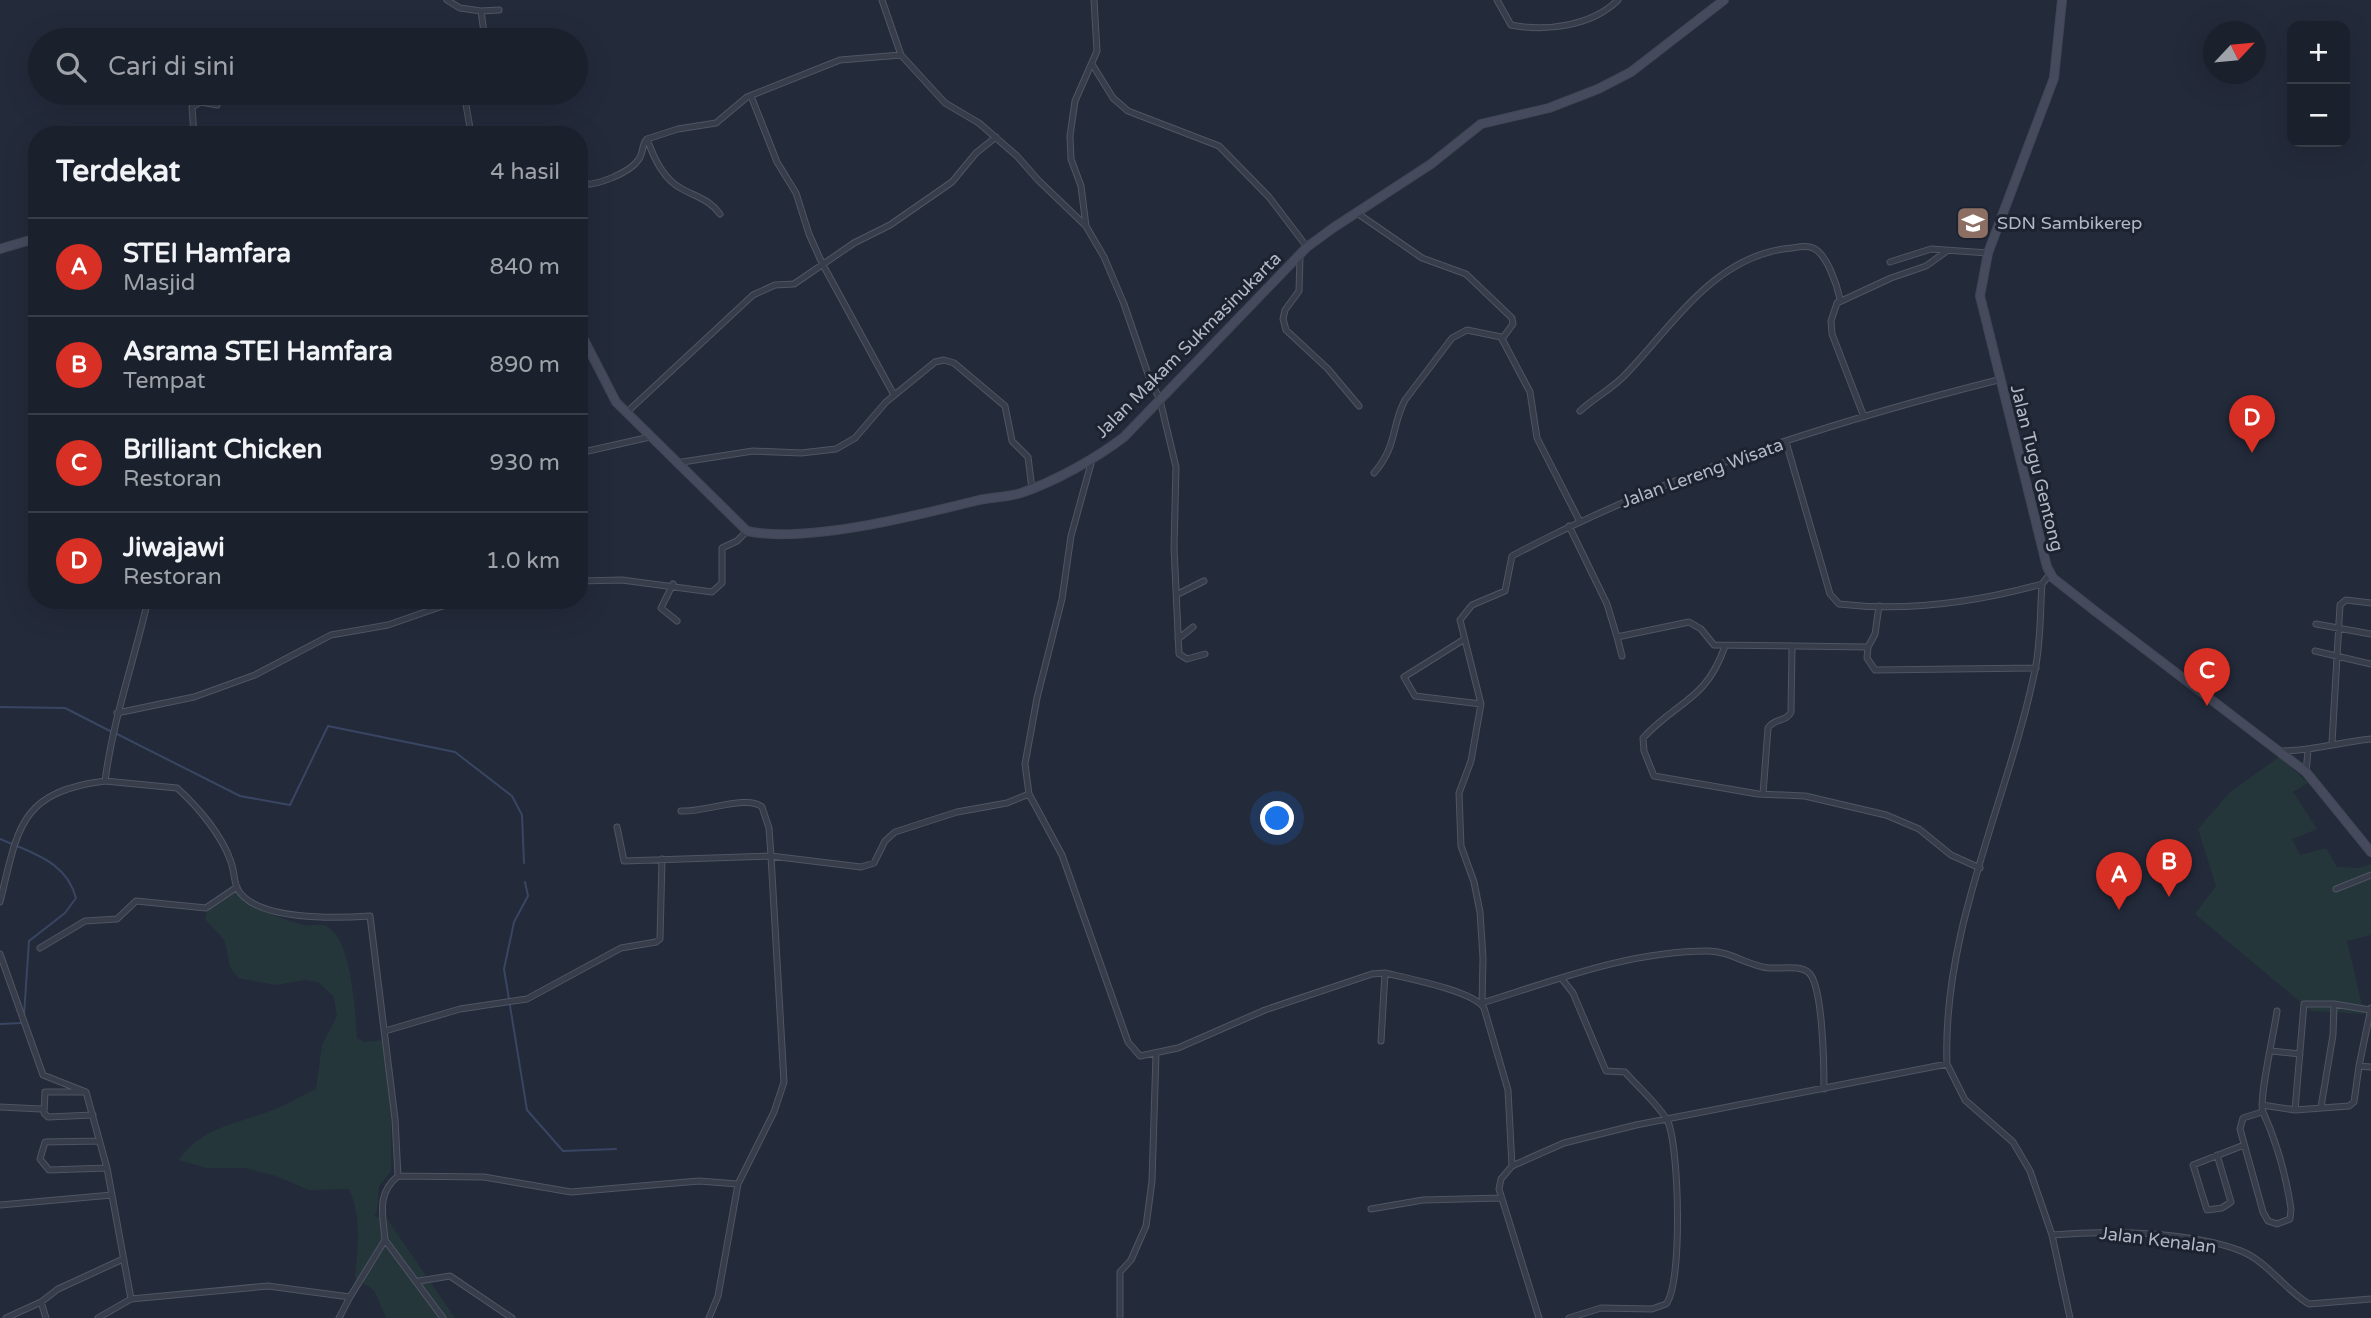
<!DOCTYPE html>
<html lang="id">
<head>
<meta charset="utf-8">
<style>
  body { margin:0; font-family:"Varela Round",sans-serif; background:#272d38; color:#f1f3f6 }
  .controls { position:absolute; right:21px; top:21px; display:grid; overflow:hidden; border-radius:14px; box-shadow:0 7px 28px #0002 }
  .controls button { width:63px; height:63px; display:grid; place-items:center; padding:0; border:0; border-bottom:2px solid #383e48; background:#1a202c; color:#f1f3f6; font:35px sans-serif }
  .compass { position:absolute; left:2203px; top:21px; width:63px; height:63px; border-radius:50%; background:#1a202c; box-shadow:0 7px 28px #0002; rotate:64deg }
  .you { position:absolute; left:1278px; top:819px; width:24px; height:24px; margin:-18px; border:5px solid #fff; border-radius:50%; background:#1a73e8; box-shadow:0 0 0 10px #1a73e833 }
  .badge { display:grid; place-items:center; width:46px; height:46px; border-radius:50%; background:#d93025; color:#fff; font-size:23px; font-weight:700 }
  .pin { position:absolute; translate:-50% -58px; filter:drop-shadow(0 2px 4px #0008) }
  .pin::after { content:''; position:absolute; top:37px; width:24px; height:21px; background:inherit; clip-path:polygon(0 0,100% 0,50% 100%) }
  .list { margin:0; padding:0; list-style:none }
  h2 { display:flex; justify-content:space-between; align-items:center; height:91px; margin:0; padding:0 28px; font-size:30px }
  h2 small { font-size:23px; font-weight:400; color:#9fa3a9 }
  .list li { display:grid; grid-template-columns:46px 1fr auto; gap:21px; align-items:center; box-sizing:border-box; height:98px; padding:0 28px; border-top:2px solid #383e48 }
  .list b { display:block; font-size:26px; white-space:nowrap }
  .list p { margin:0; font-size:23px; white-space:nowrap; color:#9fa3a9 }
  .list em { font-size:23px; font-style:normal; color:#9fa3a9 }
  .icon { flex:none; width:38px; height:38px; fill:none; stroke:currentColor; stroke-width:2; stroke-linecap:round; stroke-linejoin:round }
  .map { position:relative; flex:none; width:2371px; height:1318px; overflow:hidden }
  .search { position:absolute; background:#1a202c; box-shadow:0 7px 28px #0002; left:28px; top:28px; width:560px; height:77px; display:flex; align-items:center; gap:18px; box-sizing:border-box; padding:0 24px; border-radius:38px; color:#9fa3a9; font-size:26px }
  .panel { position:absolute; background:#1a202c; box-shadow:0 7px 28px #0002; left:28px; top:126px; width:560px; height:483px; border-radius:28px }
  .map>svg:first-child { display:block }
  .green { fill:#25363b }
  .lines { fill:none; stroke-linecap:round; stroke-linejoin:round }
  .stream { stroke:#394663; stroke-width:2 }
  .street-casing { stroke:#4f5562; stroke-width:7 }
  .secondary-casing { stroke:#404653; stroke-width:10 }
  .street { stroke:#373d4b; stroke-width:5 }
  .secondary { stroke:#454b5d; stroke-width:8 }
  .labels { text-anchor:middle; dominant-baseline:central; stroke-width:6; stroke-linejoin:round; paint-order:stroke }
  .poi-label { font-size:18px; fill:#b2b8c6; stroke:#1c222f; text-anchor:start }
  .street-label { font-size:18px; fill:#b2b8c6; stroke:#1c222f }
</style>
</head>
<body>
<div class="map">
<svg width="2371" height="1318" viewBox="0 0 2371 1318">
  <rect width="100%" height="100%" fill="#232a3a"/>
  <path class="green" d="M 2282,755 L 2305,776 L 2290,766 L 2308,783 L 2293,792 L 2317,829 L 2292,839 L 2300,855 L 2326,848 L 2337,867 L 2359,868 L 2371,864 L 2371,935 L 2347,941 L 2364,1014 L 2311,1011 L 2195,914 L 2216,886 L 2198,829 L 2230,792 Z
    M 236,892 C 253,909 281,919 304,925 C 311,926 320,923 326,926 C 352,937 355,1013 357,1038 L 364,1042 L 383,1040 L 391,1119 L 391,1171 L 379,1186 L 377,1211 L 374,1216 L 387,1219 L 455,1318 L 386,1318 L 374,1290 L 355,1278 C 358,1249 362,1216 349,1189 L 309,1190 L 276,1176 L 246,1168 L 207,1168 L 179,1160 C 200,1129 233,1124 265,1113 C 283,1107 299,1097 316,1089 L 322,1045 L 337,1016 L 334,997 L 318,982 L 305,980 L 276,985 L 238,978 L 230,967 L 225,941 L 205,919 L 207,912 Z"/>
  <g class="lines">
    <path class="stream" d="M 0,707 L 65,708 L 112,732
      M 117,734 L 240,796 L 290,805 L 328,726 L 455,752 L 512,796 L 522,815 L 524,863
      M 0,839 L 12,844
      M 17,846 C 44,857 68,868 76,898 L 65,913 L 29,941 L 24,1015
      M 525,882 L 528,896 L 514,922 L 504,969 L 527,1110 L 563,1151 L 616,1149
      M 0,1024 L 23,1023"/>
    <g class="street-casing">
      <path id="street" d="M 447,0 L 460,8 L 481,11 L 485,40
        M 882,0 L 901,55
        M 1094,0 L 1097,51 L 1075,101 L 1070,136 L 1071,159 L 1081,186 L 1086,226 L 1104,257 L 1124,304 L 1149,377 L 1160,400 L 1176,467 L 1174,548 L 1179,654 L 1187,659 L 1205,654
        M 1497,0 L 1511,25 C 1546,32 1592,26 1618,0
        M 481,11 L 499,10
        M 1092,64 L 1113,98 L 1128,111 L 1219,146 L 1269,197 L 1307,247
        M 464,93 L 471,134
        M 751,96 L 777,162 L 796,193 L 809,234 L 822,263 L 894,395
        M 194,135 L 192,107 L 201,102 L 217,105
        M 647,139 C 654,158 663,179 682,189 C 697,197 710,200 720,214
        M 579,184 C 595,187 630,173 639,159 C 644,152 641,145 647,139 L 678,129 L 716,123 L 747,97 L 840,60 L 901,55 L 945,103 L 979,123 L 1017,156 L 1038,180 L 1086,226
        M 1357,213 L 1422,258 L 1466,274 L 1512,318 L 1513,324 L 1502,339
        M 1300,256 L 1299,291 L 1285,310 L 1283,319 L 1286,330 L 1328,369 L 1359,406
        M 1890,262 L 1931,249 L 1988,253
        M 1580,411 C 1594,398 1613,388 1626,374 C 1674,324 1716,254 1792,248 C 1798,247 1806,245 1813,248 C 1827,254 1837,285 1840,299
        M 626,413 L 753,295 L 775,285 L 794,284 L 854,243 L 890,225 L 952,182 L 976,153 L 996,137
        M 1864,417 L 1832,334 L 1831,321 L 1837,303 L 1891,278 L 1926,266 L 1947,251
        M 1786,442 L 1830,594 L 1839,604 C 1906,612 1977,602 2042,584
        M 579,453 L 650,437
        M 1092,460 L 1071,536 L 1062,599 L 1037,698 L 1025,764 L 1029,794 L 1062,855 L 1128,1042 L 1140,1056 L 1178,1048 L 1265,1010 L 1372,974 L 1385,973 C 1406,978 1474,991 1484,1008 L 1508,1090 L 1512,1166
        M 676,463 L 753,451 L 801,453 L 836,449 L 855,438 L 886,402 L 935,362 L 944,360 L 954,363 L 1005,406 L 1012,441 L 1028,457 L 1032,489
        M 1374,473 C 1398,445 1391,426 1405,400 L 1452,338 L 1467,330 L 1501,337 L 1530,392 L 1537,438 L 1579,520
        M 1569,526 L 1607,604 L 1617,637 L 1689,622 L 1701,629 L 1714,645 L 1868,647 L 1867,658 L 1875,670 L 2036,668
        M 579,581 L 622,580 L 712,592 L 722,583 L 722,548 L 737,541 L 747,531
        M 673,584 L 661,608 L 677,621
        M 1178,594 L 1204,581
        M 2316,624 L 2371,634
        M 1617,637 L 1622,656
        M 1178,639 L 1193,627
        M 1463,640 L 1404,677 L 1415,696 L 1481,704 L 1460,620 L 1472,605 L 1505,591 L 1512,556 C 1664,475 1831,422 1998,380
        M 1725,646 C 1706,701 1678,700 1643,738 L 1644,751 L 1654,776 L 1758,794 L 1805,796 L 1886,815 L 1919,829 L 1951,855 L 1980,868
        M 1868,647 L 1875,634 L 1879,606
        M 2315,651 L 2371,664
        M 1481,704 L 1471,761 L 1459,793 L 1461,846 L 1474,882 L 1480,912 L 1483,958 L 1482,1003 C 1556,980 1630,951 1708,951 C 1730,951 1748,966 1769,968 C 1780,969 1802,964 1810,974 C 1823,990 1824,1067 1824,1089
        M 117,713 L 194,697 L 255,675 L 331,635 L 388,625 L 460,600
        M 2332,743 L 2340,605 L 2346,600 L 2371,603
        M 2282,751 C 2312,751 2341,742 2371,739
        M 2306,772 L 2308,751
        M 105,781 L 177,788 C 198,807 222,835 231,862 C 234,870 234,880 237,888 C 254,922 340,918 370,916 L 395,1119 L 398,1176
        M 1763,794 L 1768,728 C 1774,718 1787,722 1791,712 L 1792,647
        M 681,811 C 703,813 748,794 762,807 L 769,828 L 771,856 L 784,1082 L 774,1112 L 738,1184 L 718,1296 L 709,1318
        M 617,827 L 624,861 L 771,856 L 861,867 L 874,863 L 885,841 L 895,832 L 957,812 L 1007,803 L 1029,794
        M 2336,889 L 2371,875
        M 0,902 C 18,828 19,792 105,781 C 113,719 134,661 148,600
        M 40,948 L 85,921 L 117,919 L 136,901 L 206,908 L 237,887
        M 0,954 L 43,1075 L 86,1092 L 107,1168 L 131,1299 L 268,1286 L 350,1297 L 339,1318
        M 1562,979 L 1573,993 L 1606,1071 L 1625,1072 C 1636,1085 1662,1108 1668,1122 C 1679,1147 1683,1284 1666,1304 L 1652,1309 L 1601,1308 L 1569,1318
        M 385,1031 L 460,1009 L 527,999 L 621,948 L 656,942 L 660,939 L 662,859
        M 1381,1041 L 1385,973
        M 2271,1051 L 2300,1054
        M 1947,1064 L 1965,1100 L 2013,1142 L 2030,1171 L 2052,1235 L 2070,1318
        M 2359,1066 L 2371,1008
        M 84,1092 L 45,1092 L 44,1113 L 48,1117 L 93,1115
        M 2262,1105 L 2295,1110 L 2349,1106 L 2354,1102 L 2359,1066 L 2371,1067
        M 0,1107 L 41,1109
        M 2321,1107 L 2333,1035 L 2334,1004
        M 2295,1110 L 2304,1004 L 2334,1004 L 2370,1010
        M 2262,1112 L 2243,1118 L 2240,1129 L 2263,1212 L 2268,1221 L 2277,1224 L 2290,1219 L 2291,1209 C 2286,1175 2277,1143 2263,1112 C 2258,1101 2275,1028 2277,1011
        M 99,1141 L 45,1142 L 40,1159 L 49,1170 L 107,1168
        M 2217,1155 L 2231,1202 L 2222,1208 L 2207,1210 L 2193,1165 L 2244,1145
        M 0,1205 L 112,1195
        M 1371,1209 L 1423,1200 L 1501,1198
        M 2052,1235 C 2105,1230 2190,1231 2241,1251 C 2267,1261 2285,1290 2309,1304 L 2371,1299
        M 385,1240 C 383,1215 376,1194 398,1176 L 484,1177 L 571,1192 L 699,1181 L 738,1184
        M 419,1281 L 450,1276 L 512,1318
        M 350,1297 L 385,1240 L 443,1318
        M 41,1302 L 46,1318
        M 6,1318 L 41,1302 L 58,1289 L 121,1260
        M 98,1318 L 131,1299
        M 1120,1318 L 1120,1272 L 1131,1260 L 1146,1226 L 1152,1181 L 1156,1054
        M 1539,1318 L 1499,1189 L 1501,1179 L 1512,1166 L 1564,1143 L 1636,1125 L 1947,1064 C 1942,928 2008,801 2035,670 C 2041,642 2040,612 2042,584 L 2050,574"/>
    </g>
    <g class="secondary-casing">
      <path id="secondary" d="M 2062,0 L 2054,78 L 1988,253 L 1980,296 L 2047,567 L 2053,578 L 2095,611 L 2306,772 L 2371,852
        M 0,249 L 37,238
        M 579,330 L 616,402 L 747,531 C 807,544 918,515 979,500 C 993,497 1008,497 1021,493 C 1056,481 1095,459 1124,437 L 1307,247 L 1333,228 L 1431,164 L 1481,124 L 1549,108 L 1598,89 L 1631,72 L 1724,0"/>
    </g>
    <use href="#street" class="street"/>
    <use href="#secondary" class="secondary"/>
  </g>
  <defs>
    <g id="school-square" transform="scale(1.75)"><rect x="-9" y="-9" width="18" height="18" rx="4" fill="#8d6e63" stroke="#1c222f"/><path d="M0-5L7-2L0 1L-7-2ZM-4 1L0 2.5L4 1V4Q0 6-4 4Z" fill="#fff"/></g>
  </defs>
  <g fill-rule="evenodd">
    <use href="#school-square" x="1973" y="223"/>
  </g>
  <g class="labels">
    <g class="poi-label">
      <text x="1997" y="223">SDN Sambikerep</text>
    </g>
    <g class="street-label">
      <text transform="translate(1188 345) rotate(-45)">Jalan Makam Sukmasinukarta</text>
      <text transform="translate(2037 468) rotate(76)">Jalan Tugu Gentong</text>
      <text transform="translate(1702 473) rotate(-20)">Jalan Lereng Wisata</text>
      <text transform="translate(2158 1240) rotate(7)">Jalan Kenalan</text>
    </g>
  </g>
</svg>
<div class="controls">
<button>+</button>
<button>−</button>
</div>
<svg class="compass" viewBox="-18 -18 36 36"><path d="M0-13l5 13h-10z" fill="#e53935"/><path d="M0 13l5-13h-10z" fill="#9fa3a9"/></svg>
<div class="you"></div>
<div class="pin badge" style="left:2119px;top:910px">A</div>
<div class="pin badge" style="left:2169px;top:897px">B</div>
<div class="pin badge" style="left:2207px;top:706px">C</div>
<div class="pin badge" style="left:2252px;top:453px">D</div>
<div class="search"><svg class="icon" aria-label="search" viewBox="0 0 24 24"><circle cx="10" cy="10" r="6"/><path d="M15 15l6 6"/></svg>Cari di sini</div>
<section class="panel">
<h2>Terdekat<small>4 hasil</small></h2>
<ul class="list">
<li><span class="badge">A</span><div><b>STEI Hamfara</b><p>Masjid</p></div><em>840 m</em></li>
<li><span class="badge">B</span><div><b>Asrama STEI Hamfara</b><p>Tempat</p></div><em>890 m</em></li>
<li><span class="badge">C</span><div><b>Brilliant Chicken</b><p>Restoran</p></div><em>930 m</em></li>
<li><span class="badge">D</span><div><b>Jiwajawi</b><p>Restoran</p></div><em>1.0 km</em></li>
</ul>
</section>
</div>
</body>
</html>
